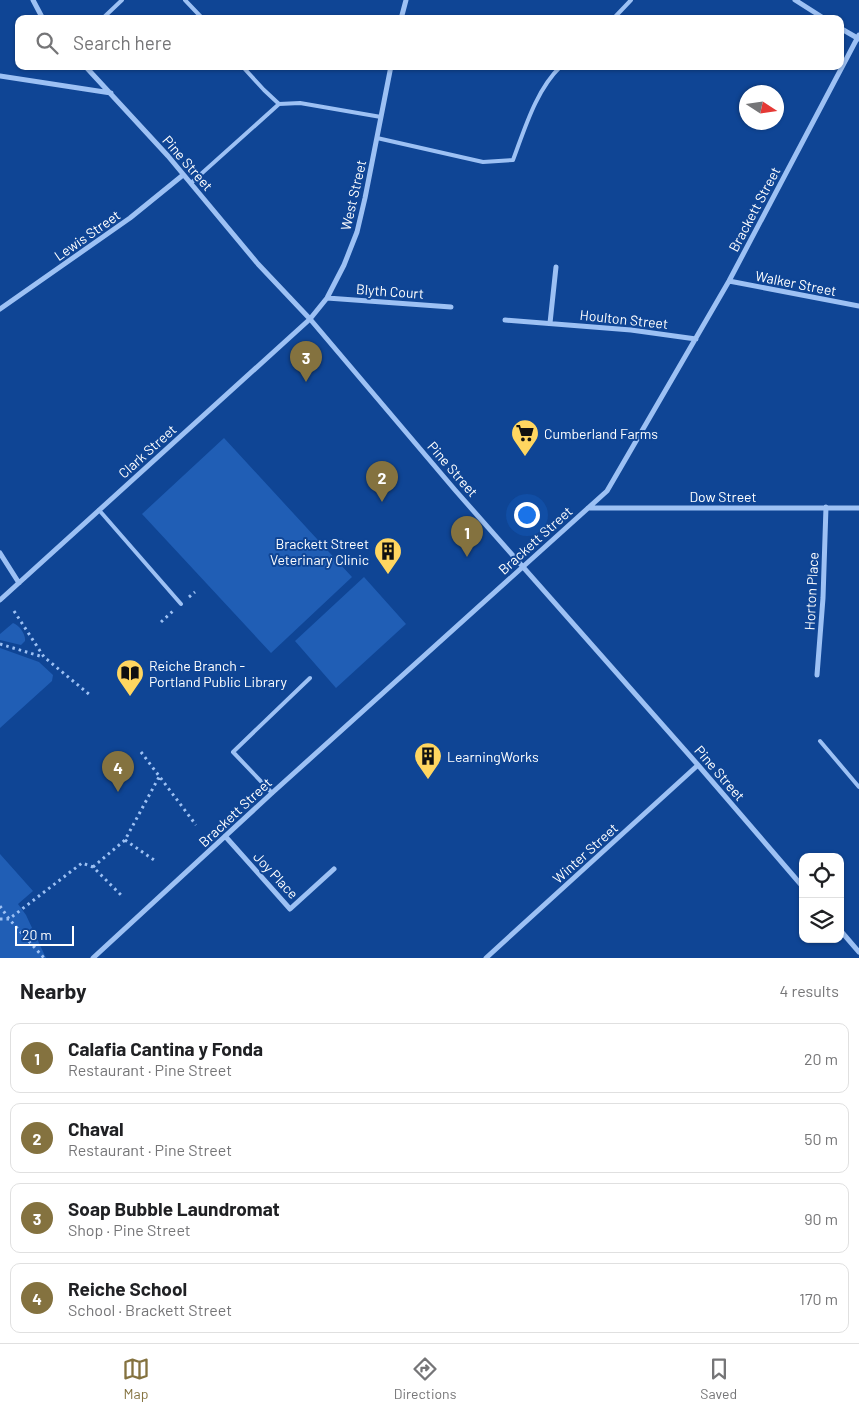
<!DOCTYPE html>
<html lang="en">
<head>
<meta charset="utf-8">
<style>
  body { margin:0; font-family:Barlow,sans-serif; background:#f6f6f6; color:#202124 }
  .controls { position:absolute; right:15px; bottom:15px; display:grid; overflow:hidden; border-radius:10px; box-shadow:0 1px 4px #0004 }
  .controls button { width:45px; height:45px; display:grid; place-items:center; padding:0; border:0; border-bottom:1px solid #e0e0e0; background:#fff; color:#202124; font:25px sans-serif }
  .compass { position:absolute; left:739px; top:85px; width:45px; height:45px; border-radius:50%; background:#fff; box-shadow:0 1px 4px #0004; rotate:102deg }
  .scale { position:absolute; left:15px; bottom:12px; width:59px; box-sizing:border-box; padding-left:5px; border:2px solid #fff; border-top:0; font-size:14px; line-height:18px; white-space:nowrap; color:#fff; -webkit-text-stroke:4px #0f4595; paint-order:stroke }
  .you { position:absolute; left:526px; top:514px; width:18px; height:18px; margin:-12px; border:4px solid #fff; border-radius:50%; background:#1a73e8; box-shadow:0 0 0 8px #1a73e833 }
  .badge { display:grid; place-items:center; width:32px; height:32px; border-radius:50%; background:#84723f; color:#fff; font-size:16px; font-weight:700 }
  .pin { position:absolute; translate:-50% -41px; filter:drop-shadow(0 1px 2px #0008) }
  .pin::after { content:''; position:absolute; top:26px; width:18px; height:15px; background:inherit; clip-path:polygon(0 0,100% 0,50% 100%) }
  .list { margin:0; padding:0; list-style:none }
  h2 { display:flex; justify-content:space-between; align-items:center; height:65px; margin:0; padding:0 20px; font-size:21px }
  h2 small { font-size:16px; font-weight:400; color:#757577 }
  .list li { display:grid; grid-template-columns:32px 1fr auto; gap:15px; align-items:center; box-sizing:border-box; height:70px; margin:0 10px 10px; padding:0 10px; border:1px solid #e0e0e0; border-radius:10px }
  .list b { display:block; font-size:19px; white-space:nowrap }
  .list p { margin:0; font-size:16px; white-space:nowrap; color:#757577 }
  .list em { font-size:16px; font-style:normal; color:#757577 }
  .icon { flex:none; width:28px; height:28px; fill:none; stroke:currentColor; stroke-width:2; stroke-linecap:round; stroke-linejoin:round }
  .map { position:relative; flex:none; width:859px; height:958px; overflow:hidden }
  .search { position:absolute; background:#fff; box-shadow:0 1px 4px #0004; left:15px; right:15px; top:15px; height:55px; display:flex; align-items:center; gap:12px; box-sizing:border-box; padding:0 18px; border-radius:10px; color:#757577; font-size:19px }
  .sheet { height:385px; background:#fff }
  nav { display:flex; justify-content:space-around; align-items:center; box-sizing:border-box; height:70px; border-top:1px solid #e0e0e0; background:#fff; font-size:14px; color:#757577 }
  nav a { display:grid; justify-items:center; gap:2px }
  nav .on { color:#84723f }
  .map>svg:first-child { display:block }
  .green { fill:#205eb5 }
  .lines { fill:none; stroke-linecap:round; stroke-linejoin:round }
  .path { stroke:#9dc1f4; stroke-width:3; stroke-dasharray:2.5 4; stroke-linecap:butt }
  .lane { stroke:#9dc1f4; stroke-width:4 }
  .street { stroke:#9dc1f4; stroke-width:5 }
  .labels { text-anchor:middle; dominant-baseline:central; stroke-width:4; stroke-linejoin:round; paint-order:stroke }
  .street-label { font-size:14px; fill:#fff; stroke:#0f4595 }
  .poi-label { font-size:14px; fill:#fff; stroke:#0f4595; text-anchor:start }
</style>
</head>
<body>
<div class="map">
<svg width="859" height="958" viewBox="0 0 859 958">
  <rect width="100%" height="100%" fill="#0f4595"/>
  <path class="green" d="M 224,438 L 352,577 L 271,653 L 142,514 Z
    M 364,577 L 406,624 L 336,688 L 295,641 Z
    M 13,623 C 19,625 26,634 25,641 L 21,645 L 0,640 L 0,634 Z
    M 0,648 L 39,662 L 53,675 L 52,681 L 0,728 Z
    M 0,854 L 33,891 L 18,904 L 26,915 L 46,958 L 0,958 Z"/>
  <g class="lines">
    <path class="path" d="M 189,597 L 195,592
      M 14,611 L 44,657 L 90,695
      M 161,622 L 173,611
      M 0,644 L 43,657
      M 141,752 L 196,825
      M 125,840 L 157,862
      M 93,867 L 125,840 L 159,777
      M 0,906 L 9,919 L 44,958
      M 0,919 L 9,919 L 82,863 L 93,867 L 121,895"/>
    <path class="lane" d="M 185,0 L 203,19
      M 102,19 L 122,0
      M 613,19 L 631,0
      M 242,66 L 264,90 L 279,104 L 300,103 L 381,117
      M 377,138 L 483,162 L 513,160 C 525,128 536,90 561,66
      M 191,183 L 279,104
      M 99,510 L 181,604
      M 820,741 L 859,787
      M 272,793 L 233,752 L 310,678"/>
    <path class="street" d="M 33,0 L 43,19
      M 795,0 L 825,19
      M 401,19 L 406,0
      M 840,28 L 859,39
      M 85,66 L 168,156 L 258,264 L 310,319 L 455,490 L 698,765 L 803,887
      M 0,76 L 111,93
      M 729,281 L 859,306
      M 327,298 L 451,307
      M 0,309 L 130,218 L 183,175
      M 505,320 L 631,330 L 696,339
      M 550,323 L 556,267
      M 588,508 L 859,508
      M 0,553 L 19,583
      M 0,600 L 310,319 L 327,298 L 344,265 L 357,232 L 365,198 L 391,66
      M 817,675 L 823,598 L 826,507
      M 225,836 L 290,909 L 334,869
      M 840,930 L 859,952
      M 93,958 L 272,793 L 607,491 L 729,281 L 859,35
      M 486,958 L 698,765"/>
  </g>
  <defs>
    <g id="supermarket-pin" transform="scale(1.4375)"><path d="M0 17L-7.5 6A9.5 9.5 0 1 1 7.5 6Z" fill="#ffd660" stroke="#0f4595"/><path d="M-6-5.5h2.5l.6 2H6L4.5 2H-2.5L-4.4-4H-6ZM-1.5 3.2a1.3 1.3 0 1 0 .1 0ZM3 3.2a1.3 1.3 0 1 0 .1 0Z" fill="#111"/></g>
    <g id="building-pin" transform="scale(1.4375)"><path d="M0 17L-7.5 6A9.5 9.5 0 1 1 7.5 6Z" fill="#ffd660" stroke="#0f4595"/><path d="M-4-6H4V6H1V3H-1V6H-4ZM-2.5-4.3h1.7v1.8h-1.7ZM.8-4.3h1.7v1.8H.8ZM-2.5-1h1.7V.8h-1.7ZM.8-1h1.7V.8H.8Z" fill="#111"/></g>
    <g id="library-pin" transform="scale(1.4375)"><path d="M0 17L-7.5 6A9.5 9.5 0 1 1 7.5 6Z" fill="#ffd660" stroke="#0f4595"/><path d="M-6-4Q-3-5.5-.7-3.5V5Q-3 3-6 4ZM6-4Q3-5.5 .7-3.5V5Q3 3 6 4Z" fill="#111"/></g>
  </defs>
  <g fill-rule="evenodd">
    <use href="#supermarket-pin" x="525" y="433"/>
    <use href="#building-pin" x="388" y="551"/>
    <use href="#library-pin" x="130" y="673"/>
    <use href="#building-pin" x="428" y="756"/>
  </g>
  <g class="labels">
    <g class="street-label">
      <text transform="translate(188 163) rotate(49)">Pine Street</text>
      <text transform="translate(353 195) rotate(-77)">West Street</text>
      <text transform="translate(754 209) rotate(-62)">Brackett Street</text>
      <text transform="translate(87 235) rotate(-35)">Lewis Street</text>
      <text transform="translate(796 283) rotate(11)">Walker Street</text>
      <text transform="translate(390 291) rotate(4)">Blyth Court</text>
      <text transform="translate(624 319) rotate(6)">Houlton Street</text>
      <text transform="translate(147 451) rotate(-42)">Clark Street</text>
      <text transform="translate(453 469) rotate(49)">Pine Street</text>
      <text x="723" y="496">Dow Street</text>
      <text transform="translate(535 540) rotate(-42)">Brackett Street</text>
      <text transform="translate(811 591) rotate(-87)">Horton Place</text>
      <text transform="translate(720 773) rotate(49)">Pine Street</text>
      <text transform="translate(235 812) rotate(-43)">Brackett Street</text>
      <text transform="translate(585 853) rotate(-42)">Winter Street</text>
      <text transform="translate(276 875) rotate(47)">Joy Place</text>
    </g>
    <g class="poi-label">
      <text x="544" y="433">Cumberland Farms</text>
      <text x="369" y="543" text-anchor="end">Brackett Street<tspan x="369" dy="16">Veterinary Clinic</tspan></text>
      <text x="149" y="665">Reiche Branch -<tspan x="149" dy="16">Portland Public Library</tspan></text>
      <text x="447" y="756">LearningWorks</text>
    </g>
  </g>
</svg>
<div class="controls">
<button><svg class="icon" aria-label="locate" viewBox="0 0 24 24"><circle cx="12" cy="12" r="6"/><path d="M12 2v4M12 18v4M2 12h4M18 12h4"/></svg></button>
<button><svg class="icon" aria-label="layers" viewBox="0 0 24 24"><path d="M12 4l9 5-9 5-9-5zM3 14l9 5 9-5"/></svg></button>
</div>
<svg class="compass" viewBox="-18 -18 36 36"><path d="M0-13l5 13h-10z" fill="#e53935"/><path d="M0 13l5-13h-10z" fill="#757577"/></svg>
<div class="scale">20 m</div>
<div class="you"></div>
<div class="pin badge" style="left:467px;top:557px">1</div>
<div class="pin badge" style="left:382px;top:502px">2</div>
<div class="pin badge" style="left:306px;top:382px">3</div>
<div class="pin badge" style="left:118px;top:792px">4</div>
<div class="search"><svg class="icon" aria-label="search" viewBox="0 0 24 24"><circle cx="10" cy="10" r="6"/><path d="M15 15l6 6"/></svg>Search here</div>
</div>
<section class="sheet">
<h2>Nearby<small>4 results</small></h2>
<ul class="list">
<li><span class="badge">1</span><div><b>Calafia Cantina y Fonda</b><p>Restaurant · Pine Street</p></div><em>20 m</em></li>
<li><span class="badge">2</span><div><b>Chaval</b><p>Restaurant · Pine Street</p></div><em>50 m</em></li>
<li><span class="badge">3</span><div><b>Soap Bubble Laundromat</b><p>Shop · Pine Street</p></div><em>90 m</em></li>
<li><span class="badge">4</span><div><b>Reiche School</b><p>School · Brackett Street</p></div><em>170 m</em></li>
</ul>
</section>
<nav>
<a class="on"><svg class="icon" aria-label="map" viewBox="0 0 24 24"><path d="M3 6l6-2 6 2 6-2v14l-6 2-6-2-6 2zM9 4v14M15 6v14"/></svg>Map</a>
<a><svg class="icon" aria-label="directions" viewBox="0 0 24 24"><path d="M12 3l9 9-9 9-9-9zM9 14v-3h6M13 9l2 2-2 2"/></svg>Directions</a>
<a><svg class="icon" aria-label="saved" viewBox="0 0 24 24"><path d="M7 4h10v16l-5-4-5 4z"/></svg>Saved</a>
</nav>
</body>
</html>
